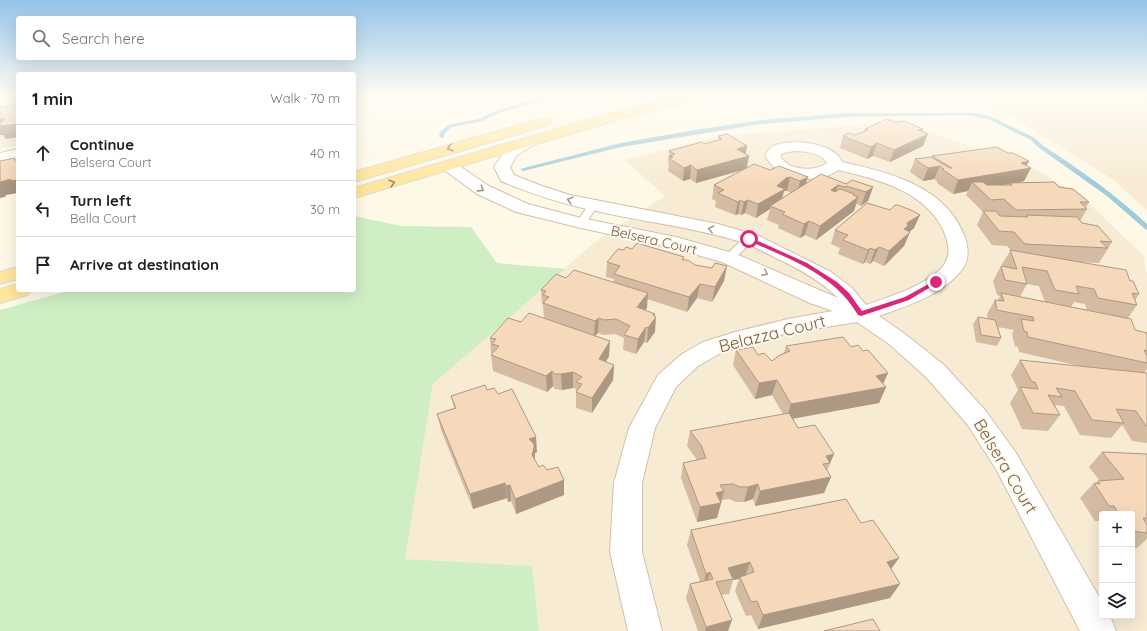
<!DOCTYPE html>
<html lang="en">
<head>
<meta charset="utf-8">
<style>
  body { margin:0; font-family:Quicksand,sans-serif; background:#f2f2f2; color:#202124 }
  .controls { position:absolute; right:12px; bottom:12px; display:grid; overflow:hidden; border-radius:4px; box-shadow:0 4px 16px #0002 }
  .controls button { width:36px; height:36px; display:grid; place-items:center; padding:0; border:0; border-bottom:1px solid #e0e0e0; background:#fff; color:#202124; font:20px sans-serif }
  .stop { position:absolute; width:12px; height:12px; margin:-9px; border:3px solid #db2777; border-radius:50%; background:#fff }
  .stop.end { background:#db2777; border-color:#fff; box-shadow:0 1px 4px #0008 }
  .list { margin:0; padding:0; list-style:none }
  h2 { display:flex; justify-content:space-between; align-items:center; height:52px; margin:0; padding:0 16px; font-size:17px }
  h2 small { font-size:13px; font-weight:400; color:#757577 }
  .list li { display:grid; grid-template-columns:26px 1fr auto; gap:12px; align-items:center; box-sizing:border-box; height:56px; padding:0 16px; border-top:1px solid #e0e0e0 }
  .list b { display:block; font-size:15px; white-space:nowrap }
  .list p { margin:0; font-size:13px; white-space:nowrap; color:#757577 }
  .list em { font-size:13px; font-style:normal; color:#757577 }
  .icon { flex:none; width:22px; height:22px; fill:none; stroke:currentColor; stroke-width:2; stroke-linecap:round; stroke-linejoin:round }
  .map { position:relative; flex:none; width:1147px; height:631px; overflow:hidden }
  .search { position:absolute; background:#fff; box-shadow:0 4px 16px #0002; left:16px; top:16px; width:340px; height:44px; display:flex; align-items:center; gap:10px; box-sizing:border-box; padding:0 14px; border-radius:4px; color:#757577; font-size:15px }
  .panel { position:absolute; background:#fff; box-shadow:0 4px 16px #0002; left:16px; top:72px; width:340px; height:220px; border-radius:4px }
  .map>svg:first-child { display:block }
  .residential { fill:#f7ebd4; fill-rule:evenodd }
  .green { fill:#cfeec3 }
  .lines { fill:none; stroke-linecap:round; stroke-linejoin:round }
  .stream { fill:#9dccdd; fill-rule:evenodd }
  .service-casing { stroke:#d2c0aa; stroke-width:2 }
  .minor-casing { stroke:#d2c0aa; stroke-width:2 }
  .primary-casing { stroke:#dfd9d3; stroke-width:2 }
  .service { fill:#fff; fill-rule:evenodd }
  .minor { fill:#fff; fill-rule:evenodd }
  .primary { fill:#ffe69d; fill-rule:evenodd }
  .wall { fill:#d4bba1; fill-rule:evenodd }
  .shaded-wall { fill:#ac9883 }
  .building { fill:#f6d9bb; stroke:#ac9883 }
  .oneway { stroke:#a38862 }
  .oneway2 { stroke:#a99888 }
  .route { fill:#db2777 }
  .labels { text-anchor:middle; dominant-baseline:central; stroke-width:4; stroke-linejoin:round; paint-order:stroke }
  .street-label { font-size:14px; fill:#7b6048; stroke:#fffaef }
  .near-street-label { font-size:17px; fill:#7b6048; stroke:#fffaef }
</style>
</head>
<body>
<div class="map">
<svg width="1147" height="631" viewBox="0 0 1147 631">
  <rect width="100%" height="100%" fill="#fef8e6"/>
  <path class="residential" d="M 0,95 L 18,95 L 18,145 L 0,148 Z
    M 1033,95 L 1147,95 L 1147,210 L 1111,178 L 981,98 Z
    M 901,122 L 1035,169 L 1084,199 L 1144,256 L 1147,277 L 1147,631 L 539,631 L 531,566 L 405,559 L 433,384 L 596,241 L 665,196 L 625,160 L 720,136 ZM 1102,514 L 1132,514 L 1132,616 L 1102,616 Z"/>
  <path class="green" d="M 354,216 L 401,226 L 471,227 L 497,263 L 565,269 L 433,384 L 405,559 L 532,566 L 539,631 L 0,631 L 0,310 L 71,290 L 354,290 Z"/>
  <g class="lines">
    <path class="stream" d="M 545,95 L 550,95 L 540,101 L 502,112 L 482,121 L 452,127 L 445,133 L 444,138 L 439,137 L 440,132 L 448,125 L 479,119 L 498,110 L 536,99 Z
      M 845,113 L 977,113 L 992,117 L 1035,138 L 1042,145 C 1079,169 1115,194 1147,224 L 1147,230 L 1145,229 L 1107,196 L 1038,147 L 1031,140 L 988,119 L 966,115 L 845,117 L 761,124 L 621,147 L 523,171 L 520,169 L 621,143 L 689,131 L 761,120 Z"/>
    <g class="service-casing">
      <path id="service" d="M 593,202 L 598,205 L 586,223 L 585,225 L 577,225 L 576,223 L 590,203 Z
        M 749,236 L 754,239 L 753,241 L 733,260 L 725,260 L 724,258 L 725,256 L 745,237 Z"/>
    </g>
    <g class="minor-casing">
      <path id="minor" d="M 530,137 L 535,138 L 537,141 L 535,144 L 517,155 L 510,167 L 514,175 L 542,186 L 570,195 L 718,224 L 759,236 L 831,272 L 852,288 L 866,305 C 886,298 934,283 945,263 C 950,255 949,246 946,237 C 931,193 879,179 838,170 C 817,186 776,180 765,155 C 767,152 770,148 773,146 C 790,138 834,142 842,162 C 888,172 945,186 964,235 C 969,248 970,261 960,272 C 940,296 907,306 879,316 L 905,334 L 944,365 L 985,410 L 1016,453 L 1102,602 L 1102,616 L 1110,616 L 1116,631 L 1080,631 L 996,469 L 967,424 L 926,377 L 889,344 L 857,322 L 788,333 L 749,343 L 719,354 L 698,366 L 676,387 L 655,428 L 642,483 L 642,552 L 662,631 L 628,631 L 610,552 L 614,483 L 629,428 L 658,375 L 682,354 L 703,342 L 735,332 L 788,319 L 833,311 L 810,303 L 722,262 L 673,248 L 581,228 L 516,212 L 477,194 L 443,169 L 441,166 L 443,163 L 449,161 L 455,163 L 489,186 L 528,204 L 581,218 L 676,237 L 736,254 L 838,298 C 821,281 801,270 780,260 C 767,254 755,246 741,242 C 694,227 644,222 596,211 C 563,204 532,194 501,181 L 494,167 L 506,149 ZM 794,151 C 805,151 822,153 827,163 C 815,172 788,171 780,156 L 783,153 Z
        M 18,149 L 18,159 L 0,163 L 0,153 Z"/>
    </g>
    <g class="primary-casing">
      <path id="primary" d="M 685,95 L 705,95 L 704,98 L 624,118 L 354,198 L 354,188 L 614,112 Z
        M 544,118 L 549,119 L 551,122 L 549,125 L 354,182 L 354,172 Z
        M 18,267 L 18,279 L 0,284 L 0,272 Z
        M 18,284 L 18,290 L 30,290 L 27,295 L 0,303 L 0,289 Z"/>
    </g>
    <use href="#service" class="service"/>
    <use href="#minor" class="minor"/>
    <use href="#primary" class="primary"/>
  </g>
  <path class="wall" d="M 380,95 L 396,95 L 384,97 Z
    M 895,122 L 923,129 L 922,132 L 923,146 L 890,162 L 873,156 L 867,159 L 840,148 L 843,136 L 855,135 L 864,132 L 865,129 Z
    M 718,136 L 747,146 L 745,154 L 749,156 L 747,168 L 754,164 L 806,183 L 846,184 L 873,187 L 868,201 L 861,206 L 856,204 L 854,211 L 816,240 L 805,235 L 800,238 L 778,228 L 779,225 L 767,220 L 770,209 L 756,218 L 745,213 L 741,215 L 738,214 L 735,215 L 715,207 L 716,201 L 712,199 L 714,185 L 743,170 L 696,183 L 690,179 L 683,181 L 668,171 L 669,164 L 668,163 L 669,151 L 705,144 L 718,140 ZM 784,191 L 787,191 L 792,193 L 782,199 Z
    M 932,156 L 1027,166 L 1031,168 L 1024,181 L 1015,183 L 1059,187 L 1089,202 L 1086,207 L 1087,209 L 1080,221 L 1082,223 L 1112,242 L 1099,263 L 1077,262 L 1130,281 L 1139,294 L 1135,300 L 1137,305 L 1128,318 L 1135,330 L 1147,333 L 1147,369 L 1144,373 L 1147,373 L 1147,443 L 1132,441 L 1123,426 L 1121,426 L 1111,438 L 1080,435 L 1064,406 L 1056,405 L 1055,407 L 1060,415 L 1048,431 L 1022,429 L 1010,403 L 1018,390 L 1011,375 L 1020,360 L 1084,367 L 1019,352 L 1018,347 L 1015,346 L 1012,334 L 1014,330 L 998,327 L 1001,338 L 997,346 L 976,342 L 973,324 L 978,317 L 988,319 L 987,314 L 995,300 L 998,300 L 1000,296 L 997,295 L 993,281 L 1001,266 L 1003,267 L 1002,264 L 1011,250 L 1007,246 L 992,245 L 977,225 L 983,212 L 966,195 L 968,191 L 953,194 L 937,183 L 937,181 L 934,179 L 923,181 L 910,172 L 915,159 L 932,157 ZM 1009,184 L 1009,185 L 1001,185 ZM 1027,284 L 1039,286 L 1045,302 L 1020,297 ZM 1074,302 L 1085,304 L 1087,310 L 1071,307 Z
    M 920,215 L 914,228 L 910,232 L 904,246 L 884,266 L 873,261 L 870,264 L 865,262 L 863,264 L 838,254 L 840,248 L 831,244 L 835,230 Z
    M 632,249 L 684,257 L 684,260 L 695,265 L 724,281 L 712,302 L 697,298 L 687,312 L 647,299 L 647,308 L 645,310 L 655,316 L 655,332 L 647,343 L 644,342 L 636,354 L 623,350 L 624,338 L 615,334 L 603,335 L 598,333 L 595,336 L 609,356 L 606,362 L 614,365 L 613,380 L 592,413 L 576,408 L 576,389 L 573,388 L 562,390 L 555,389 L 553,386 L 547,392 L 493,371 L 491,355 L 493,353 L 491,353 L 490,338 L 521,322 L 562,324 L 544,318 L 543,305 L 542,304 L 541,290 L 566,278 L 613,282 L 614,279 L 606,277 L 607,262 L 624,250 Z
    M 786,346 L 851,347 L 863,351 L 888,373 L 883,384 L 886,387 L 879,403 L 793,418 L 798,428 L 834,454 L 827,471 L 831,477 L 824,493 L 755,506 L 753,499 L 744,502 L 736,502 L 729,499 L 722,500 L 717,518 L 697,522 L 681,478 L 683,463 L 697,460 L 687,446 L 690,431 L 783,414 L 772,395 L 755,399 L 733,365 L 736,350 L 758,355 L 772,361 L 784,353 Z
    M 487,390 L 537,452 L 535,453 L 535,460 L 539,467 L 547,470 L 564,480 L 564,495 L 516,514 L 511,501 L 508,502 L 507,498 L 473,509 L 441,430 L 437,414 L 454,408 L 451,396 Z
    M 1102,452 L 1147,454 L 1147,539 L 1137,548 L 1132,548 L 1132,514 L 1102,514 L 1102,525 L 1099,521 L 1095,521 L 1080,498 L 1094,483 L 1096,483 L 1098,481 L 1100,481 L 1089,467 Z
    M 861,523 L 899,558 L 891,569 L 890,598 L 758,629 L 751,615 L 746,616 L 735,591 L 739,579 L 733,580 L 729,594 L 721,595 L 728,631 L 698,631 L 686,598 L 690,584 L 700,581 L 687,545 L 691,530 Z"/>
  <path class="shaded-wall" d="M 384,95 L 396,95 L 384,97 Z
    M 0,119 L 5,119 L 18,124 L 18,137 L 6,139 L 3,135 L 0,135 Z
    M 923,129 L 920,138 L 928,134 L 923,146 L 890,162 L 894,150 L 918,130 Z
    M 877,143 L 873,156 L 867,159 L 871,147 Z
    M 747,146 L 745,157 L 749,156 L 746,169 L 696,183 L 697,170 L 737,149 Z
    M 1029,161 L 1025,169 L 1031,168 L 1024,181 L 1010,184 L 1010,183 L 1009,184 L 979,189 L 972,182 L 968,191 L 953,194 L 958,180 L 1021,163 Z
    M 691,165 L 690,179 L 683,181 L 684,168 Z
    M 940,166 L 934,179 L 923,181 L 928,168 Z
    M 790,177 L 787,191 L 784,191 L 781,202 L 770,206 L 770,209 L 756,218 L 758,204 L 777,186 L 786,178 Z
    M 808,177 L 804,190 L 797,195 L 800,181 Z
    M 11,179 L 18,180 L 18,193 L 6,195 L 5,197 L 0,198 L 0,182 Z
    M 838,185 L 834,198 L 831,190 Z
    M 873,187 L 868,201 L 861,206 L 866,192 Z
    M 854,194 L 852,202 L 858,197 L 854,211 L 816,240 L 820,226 Z
    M 740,200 L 738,214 L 735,215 L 738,202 Z
    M 748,200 L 745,213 L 741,215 L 744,202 Z
    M 920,215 L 914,228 L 904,236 L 910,232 L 904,246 L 884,266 L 889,251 L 907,223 Z
    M 809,221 L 805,235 L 800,238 L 804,224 Z
    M 879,247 L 873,261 L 870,264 L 875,250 Z
    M 870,248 L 865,262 L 863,264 L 868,250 Z
    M 727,266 L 724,281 L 712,302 L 715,287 Z
    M 700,284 L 697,298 L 687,312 L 689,297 Z
    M 648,293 L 647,308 L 635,322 L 637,307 Z
    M 655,314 L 654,320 L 656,317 L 655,332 L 647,343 L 648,328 L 653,315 Z
    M 599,318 L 598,333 L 594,336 L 595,321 Z
    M 646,327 L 644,342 L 636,354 L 638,339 Z
    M 610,341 L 609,356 L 598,374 L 599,359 Z
    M 614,365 L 613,380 L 592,413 L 592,398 Z
    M 552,371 L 553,386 L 547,392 L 546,376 Z
    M 573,372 L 573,388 L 562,390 L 561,374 Z
    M 888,373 L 881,388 L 886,387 L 879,403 L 786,420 L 791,404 L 876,376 Z
    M 777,380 L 772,395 L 755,399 L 759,383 Z
    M 536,437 L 537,452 L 535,453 L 535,464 L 533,470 L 529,439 Z
    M 834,454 L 830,463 L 823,464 L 826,456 Z
    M 831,477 L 824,493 L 755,506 L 760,491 Z
    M 564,480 L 564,495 L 516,514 L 515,499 Z
    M 505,483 L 507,498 L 473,509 L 470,494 Z
    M 758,484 L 753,499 L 744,502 L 748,487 Z
    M 510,485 L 511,501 L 508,502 L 506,486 Z
    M 724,491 L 717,518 L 697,522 L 700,507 L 716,493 Z
    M 899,558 L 889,572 L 887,562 Z
    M 750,562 L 745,577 L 740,577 L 739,579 L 733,580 L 733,579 L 728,568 Z
    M 710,572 L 706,586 L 703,588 L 706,574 Z
    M 900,584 L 890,598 L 758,629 L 763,615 Z
    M 732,620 L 728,631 L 705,631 L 706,627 Z"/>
  <path class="building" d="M 18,105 L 18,124 L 0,126 L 0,124 L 5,119 L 0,119 L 0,107 Z
    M 887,119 L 895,122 L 904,121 L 923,129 L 918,130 L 928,134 L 894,150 L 877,143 L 871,147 L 843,136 L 849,133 L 855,135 L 868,130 L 865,129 Z
    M 727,134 L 747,146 L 737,149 L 749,156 L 697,170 L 691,165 L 684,168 L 669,158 L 673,157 L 670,156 L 675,154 L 669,151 L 702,142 L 705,144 L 722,139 L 718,136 Z
    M 997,147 L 1008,153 L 1013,153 L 1029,161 L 1021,163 L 1031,168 L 958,180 L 942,169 L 944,169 L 940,166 L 928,168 L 915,159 L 931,157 L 949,168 L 952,168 L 932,156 Z
    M 15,158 L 14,160 L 18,160 L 18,180 L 10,181 L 11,179 L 0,182 L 0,161 Z
    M 754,164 L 770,170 L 779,166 L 808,177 L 800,181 L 790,177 L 786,178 L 777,186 L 785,189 L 758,204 L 748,200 L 744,202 L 740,200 L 738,202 L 718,193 L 724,190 L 714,185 Z
    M 821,174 L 846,184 L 852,180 L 873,187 L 866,192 L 846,186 L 845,187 L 838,185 L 831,190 L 835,192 L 840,189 L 854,194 L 853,195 L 858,197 L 820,226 L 809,221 L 804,224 L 782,214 L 785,212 L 770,206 Z
    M 972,182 L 983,182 L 987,185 L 1012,185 L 1010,183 L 1054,182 L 1059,187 L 1073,189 L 1089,202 L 1080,202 L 1087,209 L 1016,210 L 1004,199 L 991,200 Z
    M 867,203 L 890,210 L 895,205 L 898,205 L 913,211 L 920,215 L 907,223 L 908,226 L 904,229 L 910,232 L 889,251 L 879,247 L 875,250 L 870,248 L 868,250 L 843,240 L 848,235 L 835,230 Z
    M 983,211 L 996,211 L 1000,216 L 1028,217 L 1026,215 L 1077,217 L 1082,223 L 1098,226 L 1112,242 L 1100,241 L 1108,248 L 1025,244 L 1014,232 L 999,231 Z
    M 637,243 L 684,257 L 682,260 L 688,260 L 695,265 L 712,268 L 715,263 L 727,266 L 715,287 L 700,284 L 689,297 L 614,274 L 620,266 L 607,262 L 618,249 L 624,250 L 626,247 L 632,249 Z
    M 1010,250 L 1126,270 L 1130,281 L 1133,281 L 1139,294 L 1132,293 L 1137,305 L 1098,298 L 1094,289 L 1076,286 L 1079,294 L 1055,290 L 1047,271 L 1022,267 L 1027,284 L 1005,280 L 1001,266 L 1017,269 Z
    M 574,270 L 648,293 L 637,307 L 655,314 L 653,315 L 656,317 L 648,328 L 646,327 L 638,339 L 624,335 L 630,326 L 616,319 L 604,320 L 599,318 L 595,321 L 543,303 L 549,297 L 543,295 L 546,291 L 541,290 L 556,274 L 566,278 Z
    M 1001,293 L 1131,319 L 1135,330 L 1147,333 L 1147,351 L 1144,350 L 1147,356 L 1147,363 L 1028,337 L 1027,332 L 1024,331 L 1021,319 L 1034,321 L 1033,317 L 997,310 L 995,300 L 1004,301 Z
    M 529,313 L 610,341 L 599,359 L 614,365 L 592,398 L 576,392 L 582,384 L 576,382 L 582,377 L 573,372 L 561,374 L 555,374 L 552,371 L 546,376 L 491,355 L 499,346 L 492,344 L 496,339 L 490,338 L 508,318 L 521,322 Z
    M 978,317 L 995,320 L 1001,338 L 981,335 Z
    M 843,337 L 851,347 L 858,345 L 863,351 L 868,350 L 888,373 L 876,376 L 886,387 L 791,404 L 777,380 L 759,383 L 736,350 L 753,347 L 758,355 L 764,353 L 772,361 L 780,355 L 790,351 L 786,346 Z
    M 1020,360 L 1147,373 L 1147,426 L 1146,426 L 1136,411 L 1116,409 L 1124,423 L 1092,420 L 1075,391 L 1056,388 L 1062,397 L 1048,395 L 1060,415 L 1033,413 L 1020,387 L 1038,389 L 1035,382 L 1032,382 Z
    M 485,385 L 487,390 L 494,388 L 498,394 L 512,389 L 536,437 L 529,439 L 534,444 L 534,448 L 532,455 L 539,467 L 543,465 L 547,470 L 558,467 L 564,480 L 515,499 L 510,485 L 506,486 L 505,483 L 470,494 L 437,414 L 456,408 L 451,396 Z
    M 789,413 L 798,428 L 815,425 L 834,454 L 826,456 L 830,463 L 823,464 L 831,477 L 760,491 L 758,484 L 748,487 L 740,487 L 733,484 L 720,485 L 724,491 L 716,493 L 721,503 L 700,507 L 683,463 L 706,458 L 701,445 L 690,431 Z
    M 1102,452 L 1147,454 L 1147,514 L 1146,514 L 1147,515 L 1147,518 L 1143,518 L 1147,525 L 1147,533 L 1132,531 L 1132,514 L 1119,514 L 1114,506 L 1109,506 L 1094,483 L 1100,484 L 1098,481 L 1124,479 Z
    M 846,499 L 861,523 L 873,520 L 899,558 L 887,562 L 900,584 L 763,615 L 757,601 L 751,602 L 740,577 L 754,572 L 750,562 L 728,568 L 733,579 L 716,582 L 732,620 L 706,627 L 690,584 L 713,579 L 710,572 L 706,574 L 691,530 Z
    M 873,619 L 880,631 L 824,631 Z"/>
  <defs><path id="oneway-chevron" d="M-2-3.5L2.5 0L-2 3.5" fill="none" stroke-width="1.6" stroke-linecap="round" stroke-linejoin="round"/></defs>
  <g class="oneway">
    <use href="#oneway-chevron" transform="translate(450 148) rotate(164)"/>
    <use href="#oneway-chevron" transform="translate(392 183) rotate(-16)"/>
  </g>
  <g class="oneway2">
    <use href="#oneway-chevron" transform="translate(481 189) rotate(33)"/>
    <use href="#oneway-chevron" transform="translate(570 200) rotate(-163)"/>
    <use href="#oneway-chevron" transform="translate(711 229) rotate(-166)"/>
    <use href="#oneway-chevron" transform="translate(765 273) rotate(26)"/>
  </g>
  <linearGradient id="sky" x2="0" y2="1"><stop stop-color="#95c4e9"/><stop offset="0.52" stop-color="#fffcf4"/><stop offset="1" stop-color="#fffcf4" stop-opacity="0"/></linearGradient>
  <rect width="1147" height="183" fill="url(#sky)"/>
  <path class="route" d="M 749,237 L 807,263 L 837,282 L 849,293 L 862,311 L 905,297 L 934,281 L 939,282 L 909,300 L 861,316 L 858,315 C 854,309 849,301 843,295 C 818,268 780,255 747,240 L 747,238 Z"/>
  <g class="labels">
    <g class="street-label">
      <text transform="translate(654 240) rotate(13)">Belsera Court</text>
    </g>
    <g class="near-street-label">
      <text transform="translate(772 333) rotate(-14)">Belazza Court</text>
      <text transform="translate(1006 466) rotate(59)">Belsera Court</text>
    </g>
  </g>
</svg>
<div class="controls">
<button>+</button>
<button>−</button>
<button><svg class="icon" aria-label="layers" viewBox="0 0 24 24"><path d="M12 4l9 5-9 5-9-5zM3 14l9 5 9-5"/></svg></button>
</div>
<div class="stop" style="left:749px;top:239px"></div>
<div class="stop end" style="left:936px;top:282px"></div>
<div class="search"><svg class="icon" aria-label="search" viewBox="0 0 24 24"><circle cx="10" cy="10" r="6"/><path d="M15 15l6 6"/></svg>Search here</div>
<section class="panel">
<h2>1 min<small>Walk · 70 m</small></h2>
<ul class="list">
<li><svg class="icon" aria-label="ahead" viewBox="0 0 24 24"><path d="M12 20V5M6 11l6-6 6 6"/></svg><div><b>Continue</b><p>Belsera Court</p></div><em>40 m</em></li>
<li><svg class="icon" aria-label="left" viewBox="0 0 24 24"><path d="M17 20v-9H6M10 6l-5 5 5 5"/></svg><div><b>Turn left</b><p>Bella Court</p></div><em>30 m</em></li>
<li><svg class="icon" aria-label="arrive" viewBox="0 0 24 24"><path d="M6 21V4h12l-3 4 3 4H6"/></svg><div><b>Arrive at destination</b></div></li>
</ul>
</section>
</div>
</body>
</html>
